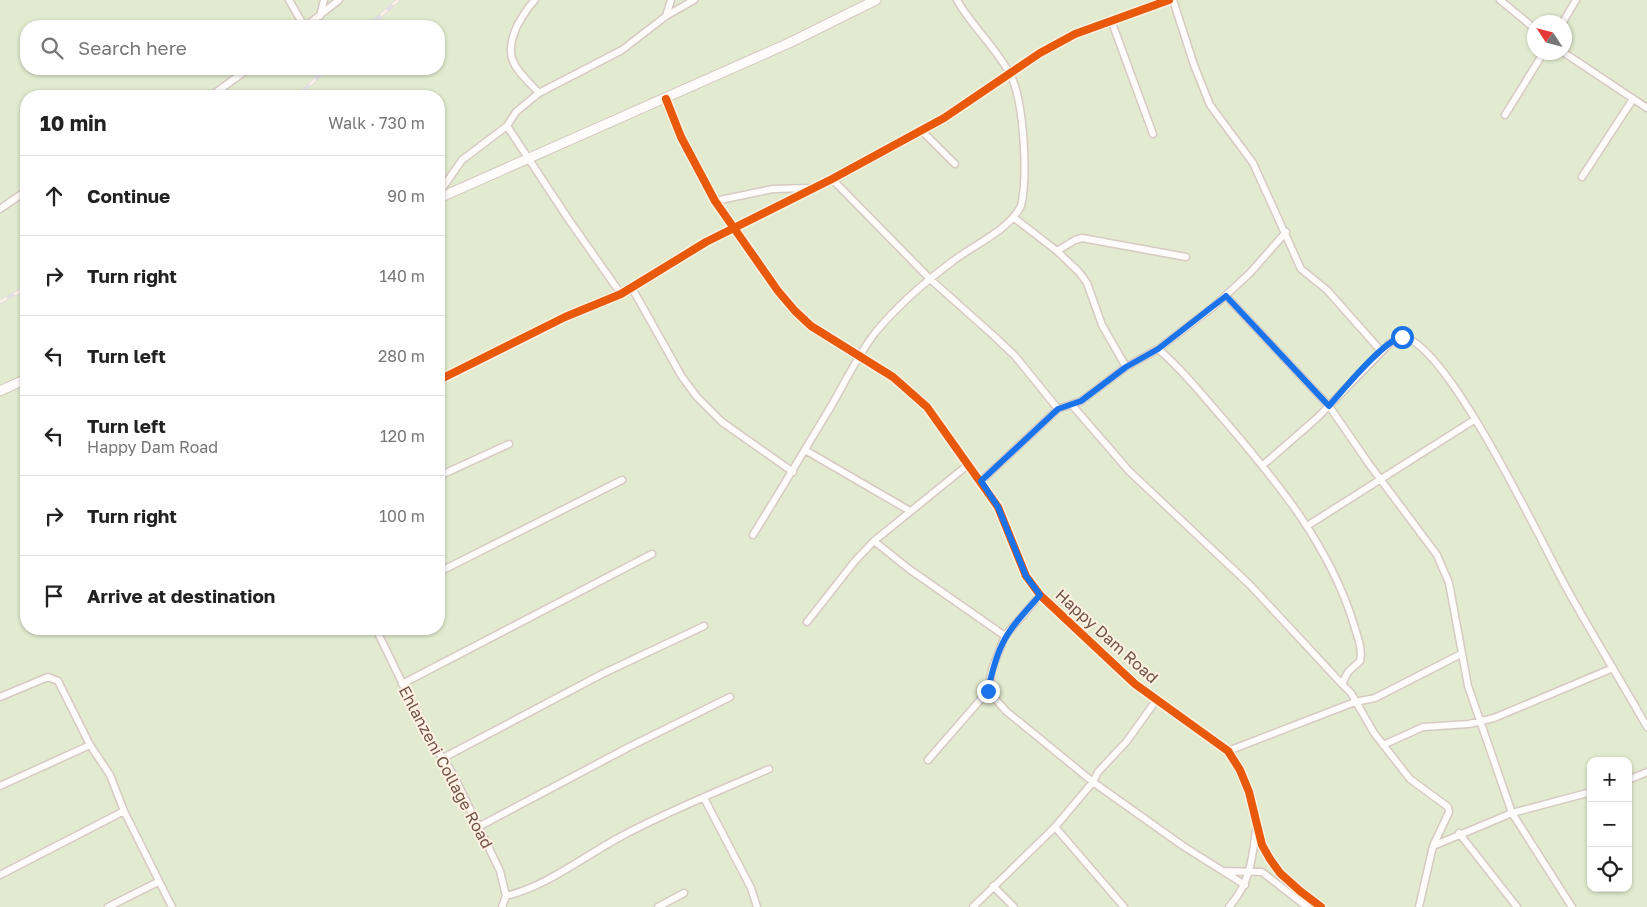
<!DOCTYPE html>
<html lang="en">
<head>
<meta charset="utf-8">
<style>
  body { margin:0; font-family:"Golos Text",sans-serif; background:#f6f6f6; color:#222 }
  .controls { position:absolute; right:15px; bottom:15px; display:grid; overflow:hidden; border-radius:10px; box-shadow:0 1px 4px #0004 }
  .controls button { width:45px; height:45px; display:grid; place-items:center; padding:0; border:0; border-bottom:1px solid #e0e0e0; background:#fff; color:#222; font:25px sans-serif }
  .compass { position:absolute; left:1527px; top:15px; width:45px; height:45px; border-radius:50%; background:#fff; box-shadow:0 1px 4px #0004; rotate:306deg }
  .stop { position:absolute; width:15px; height:15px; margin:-11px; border:4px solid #1a73e8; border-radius:50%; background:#fff }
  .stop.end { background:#1a73e8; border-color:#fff; box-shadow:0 1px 5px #0008 }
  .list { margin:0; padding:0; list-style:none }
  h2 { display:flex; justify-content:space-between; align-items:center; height:65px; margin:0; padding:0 20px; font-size:21px }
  h2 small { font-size:16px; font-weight:400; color:#767676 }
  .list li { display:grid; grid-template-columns:32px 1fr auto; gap:15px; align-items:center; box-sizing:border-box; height:80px; padding:0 20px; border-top:1px solid #e0e0e0 }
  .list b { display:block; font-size:19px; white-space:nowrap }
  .list p { margin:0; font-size:16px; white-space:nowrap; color:#767676 }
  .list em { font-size:16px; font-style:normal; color:#767676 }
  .icon { flex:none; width:28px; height:28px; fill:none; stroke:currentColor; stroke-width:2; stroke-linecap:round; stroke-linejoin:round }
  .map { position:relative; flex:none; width:1647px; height:907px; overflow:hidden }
  .search { position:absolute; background:#fff; box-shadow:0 1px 4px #0004; left:20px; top:20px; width:425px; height:55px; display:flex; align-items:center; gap:12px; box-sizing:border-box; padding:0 18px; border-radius:20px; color:#767676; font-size:19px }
  .panel { position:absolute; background:#fff; box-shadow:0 1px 4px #0004; left:20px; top:90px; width:425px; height:545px; border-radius:20px }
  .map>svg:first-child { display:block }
  .green { fill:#e2eacf; fill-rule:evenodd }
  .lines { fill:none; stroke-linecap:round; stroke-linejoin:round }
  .street-casing { stroke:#d6cac3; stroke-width:9 }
  .secondary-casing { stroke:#d5c9c1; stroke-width:11 }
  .street { stroke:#fefcfb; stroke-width:6 }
  .secondary { stroke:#fefcfb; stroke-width:9 }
  .rail-casing { stroke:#e2dfe2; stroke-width:4.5 }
  .rail { stroke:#fff2e4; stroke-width:2.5; stroke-dasharray:8; stroke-linecap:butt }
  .cycleway-casing { stroke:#fff2e4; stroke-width:11 }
  .cycleway { stroke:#e8590c; stroke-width:8 }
  .route { stroke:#1a73e8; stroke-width:6 }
  .labels { text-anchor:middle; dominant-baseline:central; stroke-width:4; stroke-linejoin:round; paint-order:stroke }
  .street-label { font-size:16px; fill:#715247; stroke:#fff2e4 }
</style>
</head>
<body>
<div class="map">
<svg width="1647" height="907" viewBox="0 0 1647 907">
  <rect width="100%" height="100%" fill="#f5ede5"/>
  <path class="green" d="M 0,0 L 1647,0 L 1647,907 L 0,907 ZM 1534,22 L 1564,22 L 1564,52 L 1534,52 ZM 26,26 L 439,26 L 439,69 L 26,69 ZM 26,96 L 439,96 L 439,629 L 26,629 ZM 1591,761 L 1628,761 L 1628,888 L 1591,888 Z"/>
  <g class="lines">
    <g class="street-casing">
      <path id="street" d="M 289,0 L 304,26
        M 535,0 C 528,7 522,17 517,26 C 502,60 516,68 539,93
        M 1173,0 L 1194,65 L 1210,105 L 1253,163 L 1301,269 L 1327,290 L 1381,351
        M 1500,0 L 1534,28
        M 320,16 L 324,0
        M 666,16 L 671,0
        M 1111,20 L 1153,134
        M 1563,22 L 1576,0
        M 306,26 L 339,0
        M 1563,52 L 1647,108
        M 211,96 L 248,69
        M 666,99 L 681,137 L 715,201 L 778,291 L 795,311 L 811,326 L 893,377 L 927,407 L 998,507 L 1026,576 L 1040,595 L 1135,684 L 1228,751 L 1240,770 L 1249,792 L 1262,845 L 1270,859 L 1280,873 L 1300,891 L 1321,907
        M 1505,115 L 1544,52
        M 507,126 L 569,220 L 621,294
        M 921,130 L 955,164
        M 1582,177 L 1633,99
        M 832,179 L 930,279 L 994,336 L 1015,356 L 1058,409
        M 439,193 L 462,160 L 507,126 L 516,112 L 539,93 L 622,50 L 666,16 L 694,0
        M 715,201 L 773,189 L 813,188
        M 0,209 L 26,191
        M 1013,217 L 1057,251 L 1079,272 L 1087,283 L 1102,325 L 1126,367
        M 1057,251 L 1075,240 L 1082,238 L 1186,257
        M 632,288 L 682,377 L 697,397 L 722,422 L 793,472
        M 1226,296 L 1329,406 L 1369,464 L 1437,555 L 1449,583 L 1468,686 L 1512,813 L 1572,907
        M 1158,349 C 1183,370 1203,396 1225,421 C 1278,483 1330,546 1354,625 C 1357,636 1363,649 1360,661 L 1348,672 L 1342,684
        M 439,380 L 565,317 L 621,294 L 706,242 L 832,179 L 944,118 L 1040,53 L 1075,34 L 1169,0
        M 1072,405 L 1129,471 L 1250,585 L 1342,684 L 1351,693 L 1374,733 L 1410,779 L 1448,807 L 1449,812 L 1433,846 L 1419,907
        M 805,450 L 910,511
        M 1263,465 L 1317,418 L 1390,343 L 1402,337 C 1447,341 1543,546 1567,589 C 1593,636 1621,681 1647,727
        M 439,476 L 509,444
        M 981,481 L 1058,409 L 1081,401 L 1126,367 L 1158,349 L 1213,307 L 1250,273 L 1286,232
        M 1307,526 L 1474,420
        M 753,535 C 779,493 804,451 830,408 C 845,383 857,356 875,333 C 897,306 926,281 953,261 C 975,244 1008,231 1021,206 C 1028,177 1024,103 1011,76 C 997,48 972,27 957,0
        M 874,541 L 909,569 L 1005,636
        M 439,572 L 622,480
        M 807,622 L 855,561 L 874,541 L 969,464
        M 376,629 L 428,736 L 453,774 L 500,871 L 506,896 L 502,907
        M 402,684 L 652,554
        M 988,691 L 1006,711 L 1093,782 L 1183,846 L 1245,885
        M 0,697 L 48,677 L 58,681 L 90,745 L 110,775 L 124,811 L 172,907
        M 1383,745 L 1423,727 L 1469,724 L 1494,718 L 1613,668
        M 1228,751 L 1355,702 L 1375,698 L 1461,654
        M 443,758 L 602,674 L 704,626
        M 928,760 L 988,691 L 992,669 L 1005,636 L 1040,595
        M 1628,780 L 1647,772
        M 0,786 L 90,745
        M 704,798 L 751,888 L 757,907
        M 478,827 L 629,747 L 730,697
        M 1055,827 L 1124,907
        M 1459,833 L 1517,907
        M 1433,846 L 1512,813 L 1591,792
        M 1223,871 L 1262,872 L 1307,907
        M 0,875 L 124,811
        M 993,886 L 1014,907
        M 506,896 C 547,886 583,857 620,837 C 668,811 719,791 769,769
        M 108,907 L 158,882
        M 658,907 L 684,893
        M 973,907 L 1055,827 L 1093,782 L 1098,772 L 1127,741 L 1157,699
        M 1229,907 C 1250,883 1252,861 1256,830"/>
    </g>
    <g class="secondary-casing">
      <path id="secondary" d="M 439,198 L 789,43 L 876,0
        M 0,391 L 26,379"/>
    </g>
    <use href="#street" class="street"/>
    <use href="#secondary" class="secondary"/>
    <g class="rail-casing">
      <path id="rail" d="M 369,26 L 398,0
        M 298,96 L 326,69
        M 0,302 L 26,288"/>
    </g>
    <use href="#rail" class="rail"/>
    <g class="cycleway-casing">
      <path id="cycleway" d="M 666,99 L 681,137 L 715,201 L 778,291 L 795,311 L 811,326 L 893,377 L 927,407 L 998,507 L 1026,576 L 1040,595 L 1135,684 L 1228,751 L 1240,770 L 1249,792 L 1262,845 L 1270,859 L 1280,873 L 1300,891 L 1321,907
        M 439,380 L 565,317 L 621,294 L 706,242 L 832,179 L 944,118 L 1040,53 L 1075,34 L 1169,0"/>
    </g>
    <use href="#cycleway" class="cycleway"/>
  </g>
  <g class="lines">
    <path class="route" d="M 988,691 C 998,641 1007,632 1040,595 L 1026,576 L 998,507 L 981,481 L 1058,409 L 1081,401 L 1126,367 L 1158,349 L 1226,296 L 1329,406 C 1342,391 1384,340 1402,337"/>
  </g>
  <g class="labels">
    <g class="street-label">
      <text transform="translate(1107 636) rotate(42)">Happy Dam Road</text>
      <text transform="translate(446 767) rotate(62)">Ehlanzeni Collage Road</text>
    </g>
  </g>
</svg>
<div class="controls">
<button>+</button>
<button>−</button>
<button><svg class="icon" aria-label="locate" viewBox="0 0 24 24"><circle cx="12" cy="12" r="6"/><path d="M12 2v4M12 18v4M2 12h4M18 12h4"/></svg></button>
</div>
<svg class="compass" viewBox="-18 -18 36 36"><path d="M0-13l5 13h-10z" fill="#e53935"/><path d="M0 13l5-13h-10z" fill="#767676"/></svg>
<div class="stop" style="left:1402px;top:337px"></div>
<div class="stop end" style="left:988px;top:691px"></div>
<div class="search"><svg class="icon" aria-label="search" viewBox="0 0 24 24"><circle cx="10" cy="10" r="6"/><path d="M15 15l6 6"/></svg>Search here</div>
<section class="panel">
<h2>10 min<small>Walk · 730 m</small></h2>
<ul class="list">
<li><svg class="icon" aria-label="ahead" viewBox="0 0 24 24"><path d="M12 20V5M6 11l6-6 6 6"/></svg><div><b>Continue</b></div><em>90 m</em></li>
<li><svg class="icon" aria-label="right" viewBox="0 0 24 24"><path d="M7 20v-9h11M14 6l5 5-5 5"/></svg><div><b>Turn right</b></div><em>140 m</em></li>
<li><svg class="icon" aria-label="left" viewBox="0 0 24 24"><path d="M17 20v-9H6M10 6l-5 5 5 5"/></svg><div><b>Turn left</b></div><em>280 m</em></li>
<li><svg class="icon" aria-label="left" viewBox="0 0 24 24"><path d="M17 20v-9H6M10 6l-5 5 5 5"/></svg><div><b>Turn left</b><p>Happy Dam Road</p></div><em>120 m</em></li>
<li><svg class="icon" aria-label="right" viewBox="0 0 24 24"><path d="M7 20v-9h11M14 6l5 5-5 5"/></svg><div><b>Turn right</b></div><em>100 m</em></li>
<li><svg class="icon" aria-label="arrive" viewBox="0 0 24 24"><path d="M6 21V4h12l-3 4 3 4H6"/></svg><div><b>Arrive at destination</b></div></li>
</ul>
</section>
</div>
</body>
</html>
